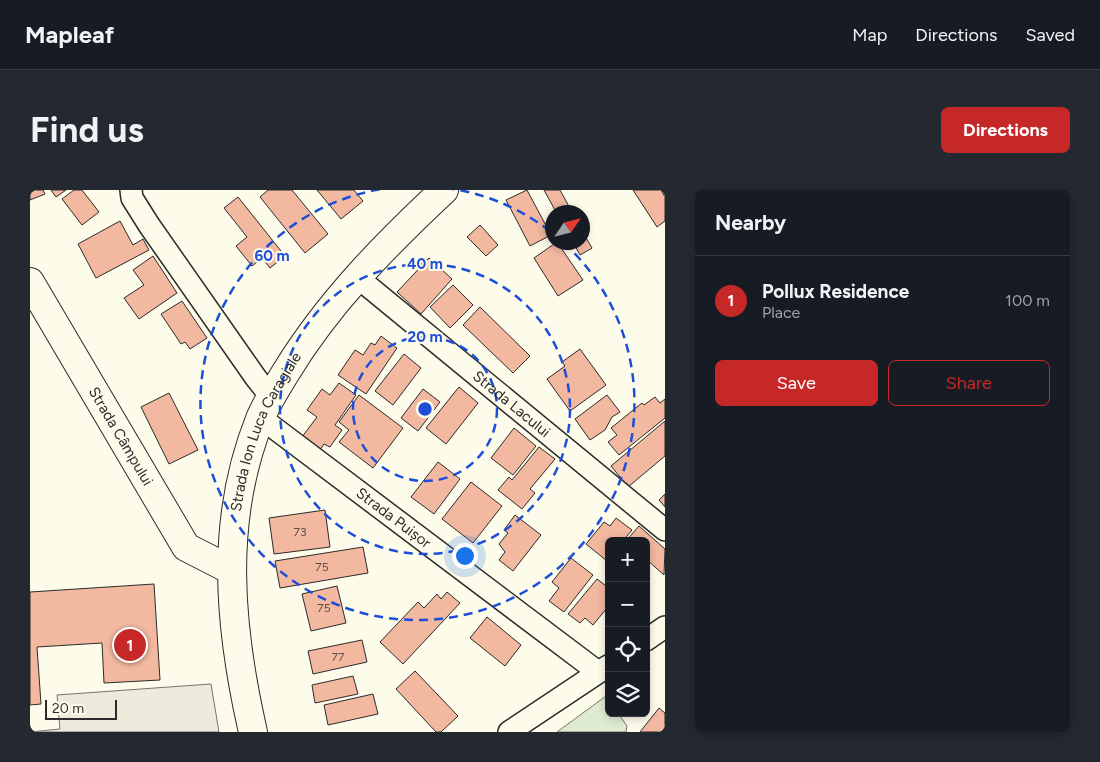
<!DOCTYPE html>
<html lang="en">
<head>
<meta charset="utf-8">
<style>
  body { margin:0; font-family:Figtree,sans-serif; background:#242831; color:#f1f3f6 }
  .controls { position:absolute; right:15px; bottom:15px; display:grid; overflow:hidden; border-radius:8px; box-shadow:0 2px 8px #0003 }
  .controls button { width:45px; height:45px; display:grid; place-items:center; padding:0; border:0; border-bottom:1px solid #363941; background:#171b24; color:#f1f3f6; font:25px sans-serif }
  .compass { position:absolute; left:515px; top:15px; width:45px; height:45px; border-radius:50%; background:#171b24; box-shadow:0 2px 8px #0003; rotate:55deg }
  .scale { position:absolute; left:15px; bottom:12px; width:72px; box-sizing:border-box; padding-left:5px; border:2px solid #2b2b2b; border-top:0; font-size:14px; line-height:18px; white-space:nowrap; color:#2b2b2b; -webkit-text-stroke:4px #fdfbea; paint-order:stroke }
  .you { position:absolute; left:434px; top:365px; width:18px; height:18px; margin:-12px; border:4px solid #fff; border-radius:50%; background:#1a73e8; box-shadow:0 0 0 8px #1a73e833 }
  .badge { display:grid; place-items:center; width:32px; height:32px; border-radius:50%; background:#c62828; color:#fff; font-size:16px; font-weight:700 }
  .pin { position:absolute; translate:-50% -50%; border:2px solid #fff; box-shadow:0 1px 5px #0006 }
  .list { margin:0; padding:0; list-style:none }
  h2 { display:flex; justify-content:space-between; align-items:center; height:65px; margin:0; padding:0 20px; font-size:21px }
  h2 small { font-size:16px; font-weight:400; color:#9ea1a6 }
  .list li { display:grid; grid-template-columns:32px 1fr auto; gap:15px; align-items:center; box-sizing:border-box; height:90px; padding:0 20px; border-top:1px solid #363941 }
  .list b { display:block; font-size:19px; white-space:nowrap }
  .list p { margin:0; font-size:16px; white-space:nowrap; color:#9ea1a6 }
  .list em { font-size:16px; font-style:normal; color:#9ea1a6 }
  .actions { display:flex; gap:10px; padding:15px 20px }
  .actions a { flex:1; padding:11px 0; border:1px solid #c62828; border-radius:8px; text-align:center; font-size:18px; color:#c62828 }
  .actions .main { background:#c62828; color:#fff }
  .icon { flex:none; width:28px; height:28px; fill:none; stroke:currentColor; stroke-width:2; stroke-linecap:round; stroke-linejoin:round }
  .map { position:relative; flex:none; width:635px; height:542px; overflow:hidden; border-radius:8px }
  header { display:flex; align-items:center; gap:30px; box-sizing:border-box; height:70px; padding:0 25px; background:#171b24; border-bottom:1px solid #363941 }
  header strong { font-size:24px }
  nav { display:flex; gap:28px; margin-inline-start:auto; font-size:18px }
  .intro { display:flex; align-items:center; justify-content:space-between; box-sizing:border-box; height:120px; padding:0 30px }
  h1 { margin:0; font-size:35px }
  .button { padding:12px 22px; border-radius:8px; background:#c62828; color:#fff; font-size:18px; font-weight:700 }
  main { display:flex; gap:30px; padding:0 30px }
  aside { flex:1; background:#171b24; border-radius:8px; box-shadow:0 2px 8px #0003 }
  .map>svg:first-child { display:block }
  .green { fill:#deebd1; stroke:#74746e }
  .parking { fill:#eceadb; stroke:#74746e }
  .building { fill:#f2b8a0; stroke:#2b2b2b }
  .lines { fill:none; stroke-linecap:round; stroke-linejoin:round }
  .street-casing { stroke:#2b2b2b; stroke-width:24 }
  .secondary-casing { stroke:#2b2b2b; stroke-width:30 }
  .street { stroke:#fdfbea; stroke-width:21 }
  .secondary { stroke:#fdfbea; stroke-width:28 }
  .ring { fill:none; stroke:#1d4ed8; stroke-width:2.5; stroke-dasharray:9 6 }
  .labels { text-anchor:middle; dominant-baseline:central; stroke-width:4; stroke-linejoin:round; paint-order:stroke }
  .number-label { font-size:12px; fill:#5d4e48 }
  .street-label { font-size:15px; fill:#2b2b2b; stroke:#fdfbea }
  .centre { fill:#1d4ed8; stroke:#fdfbea; stroke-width:2.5 }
  .ring-label { font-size:15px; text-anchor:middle; font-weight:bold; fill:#1d4ed8; stroke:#fdfbea; stroke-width:4; stroke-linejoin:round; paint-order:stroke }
</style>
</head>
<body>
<header>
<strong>Mapleaf</strong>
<nav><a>Map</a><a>Directions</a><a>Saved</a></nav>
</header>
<div class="intro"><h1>Find us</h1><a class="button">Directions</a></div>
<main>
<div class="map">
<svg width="635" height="542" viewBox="0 0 635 542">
  <rect width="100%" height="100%" fill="#fdfbea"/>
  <path class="green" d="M 576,506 L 579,510 L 579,523 L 588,523 L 597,536 L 596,542 L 527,542 Z"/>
  <path class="parking" d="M 181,494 L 189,542 L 0,542 L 30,539 L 27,505 Z"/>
  <path class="building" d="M 0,0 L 13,0 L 15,4 L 0,10 Z
    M 21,0 L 36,0 L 26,7 Z
    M 44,0 L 52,0 L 69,22 L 52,35 L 32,9 Z
    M 238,0 L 262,0 L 298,44 L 275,63 L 230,7 Z
    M 287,0 L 324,0 L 333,11 L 311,29 Z
    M 497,0 L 521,45 L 500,56 L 476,10 Z
    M 514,0 L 530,0 L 542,22 L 526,22 Z
    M 603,0 L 631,0 L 635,7 L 635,31 L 627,37 Z
    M 208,7 L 255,66 L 240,78 L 232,68 L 222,76 L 206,56 L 217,47 L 194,18 Z
    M 90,31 L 103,55 L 113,49 L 119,60 L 66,88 L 48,54 Z
    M 450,35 L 468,55 L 456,66 L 437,47 Z
    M 552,41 L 562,58 L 550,65 L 543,52 L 552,52 Z
    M 527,52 L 553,90 L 528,106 L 504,68 Z
    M 123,66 L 147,103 L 109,129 L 94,108 L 114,95 L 103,80 Z
    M 399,68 L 422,89 L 391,124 L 367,102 Z
    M 423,95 L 443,115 L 420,138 L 400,117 Z
    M 152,111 L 177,148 L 160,159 L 155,152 L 151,154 L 131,124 Z
    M 450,117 L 500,166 L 483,183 L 433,135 Z
    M 351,146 L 367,158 L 336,204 L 308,185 L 325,160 L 333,165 L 341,153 L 345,155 Z
    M 550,159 L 576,195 L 540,221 L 517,189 L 535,176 L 532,172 Z
    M 374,164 L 391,178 L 363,215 L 345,201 Z
    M 309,193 L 326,205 L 305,235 L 312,240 L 300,257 L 294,254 L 290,260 L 272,247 L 287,227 L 277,220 L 292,199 L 300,205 Z
    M 429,197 L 448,213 L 416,254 L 396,238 Z
    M 393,199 L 410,212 L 388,241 L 371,228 Z
    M 139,203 L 168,260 L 139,274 L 111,217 Z
    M 329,205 L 373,238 L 343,278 L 309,252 L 319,240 L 309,232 Z
    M 577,205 L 590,222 L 582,227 L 575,240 L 560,250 L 545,229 Z
    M 625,207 L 630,213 L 635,209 L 635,228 L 589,265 L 578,252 L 587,245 L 581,238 L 612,213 L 614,215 Z
    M 635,231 L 635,266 L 598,297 L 581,276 Z
    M 484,238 L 506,256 L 483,285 L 461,268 Z
    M 509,257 L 525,269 L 500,299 L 505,303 L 492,319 L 468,300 L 479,287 L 482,290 Z
    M 408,272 L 430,289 L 404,324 L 381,307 Z
    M 441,292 L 472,316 L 443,353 L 412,329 Z
    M 635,304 L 635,317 L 629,310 Z
    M 295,320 L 300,357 L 244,364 L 239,328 Z
    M 485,325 L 511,345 L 483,381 L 469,370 L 475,362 L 469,354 L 478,343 L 474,340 Z
    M 586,328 L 602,340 L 593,351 L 579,351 L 579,369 L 577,371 L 556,354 L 574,332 L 580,336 Z
    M 609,336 L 635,359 L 634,385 L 616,369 L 616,351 L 596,351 Z
    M 333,357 L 338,383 L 250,398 L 245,371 Z
    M 541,368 L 563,385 L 534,422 L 519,411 L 529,398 L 522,392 Z
    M 567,389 L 579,398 L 579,419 L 577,418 L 563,435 L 555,428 L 550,433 L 538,424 Z
    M 124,394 L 130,490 L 74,493 L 72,453 L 7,457 L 11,514 L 0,515 L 0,402 Z
    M 307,396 L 316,433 L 281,441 L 272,404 Z
    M 417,402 L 430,413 L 373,474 L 350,452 L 388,412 L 394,418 L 407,404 L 411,409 Z
    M 457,427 L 491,455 L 475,476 L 440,448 Z
    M 332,450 L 337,472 L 283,484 L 278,461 Z
    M 385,481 L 428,526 L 411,542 L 406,542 L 366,499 Z
    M 323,486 L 328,504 L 285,513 L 282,495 Z
    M 343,504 L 348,524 L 298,535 L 294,515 Z
    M 629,518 L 635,523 L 635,542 L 610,542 Z"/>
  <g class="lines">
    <g class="street-casing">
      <g id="street">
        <path d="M 101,0 L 102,8 L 119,35 L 226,188 L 241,207"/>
        <path id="s1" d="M 327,87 L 635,340"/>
        <path id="s2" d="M 231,228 L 568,482"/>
        <path d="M 616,450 L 635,437"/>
        <path d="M 479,542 L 578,476"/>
      </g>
    </g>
    <g class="secondary-casing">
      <g id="secondary">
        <path id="s3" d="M 0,92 L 156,357 L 201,380"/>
        <path id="s4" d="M 223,542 C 199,437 189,331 230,229 C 237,212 247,197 256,182 C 298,113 355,55 414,0"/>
      </g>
    </g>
    <use href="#street" class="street"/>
    <use href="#secondary" class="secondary"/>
  </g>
  <g class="ring">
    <circle cx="395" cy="219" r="72"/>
    <circle cx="395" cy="219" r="145"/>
    <path d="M534 53A217 217 0 1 1 521 42"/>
  </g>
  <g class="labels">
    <g class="number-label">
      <text x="270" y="342">73</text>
      <text x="292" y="377">75</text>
      <text x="294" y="418">75</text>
      <text x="308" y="467">77</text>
    </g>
    <g class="street-label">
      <text stroke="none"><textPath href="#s1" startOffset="200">Strada Lacului</textPath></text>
      <text stroke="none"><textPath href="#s4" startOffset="308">Strada Ion Luca Caragiale</textPath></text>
      <text stroke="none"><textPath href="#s3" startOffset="179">Strada Câmpului</textPath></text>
      <text stroke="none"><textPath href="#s2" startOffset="166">Strada Puișor</textPath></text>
    </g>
  </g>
  <circle cx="395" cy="219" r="8" class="centre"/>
  <g class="ring-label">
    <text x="242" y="71">60 m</text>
    <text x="395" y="79">40 m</text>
    <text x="395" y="152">20 m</text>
  </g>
</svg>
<div class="controls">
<button>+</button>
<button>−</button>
<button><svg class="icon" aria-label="locate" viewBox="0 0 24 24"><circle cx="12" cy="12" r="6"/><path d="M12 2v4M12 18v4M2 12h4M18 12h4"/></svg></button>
<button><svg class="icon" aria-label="layers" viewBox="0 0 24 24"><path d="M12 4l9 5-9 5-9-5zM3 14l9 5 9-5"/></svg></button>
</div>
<svg class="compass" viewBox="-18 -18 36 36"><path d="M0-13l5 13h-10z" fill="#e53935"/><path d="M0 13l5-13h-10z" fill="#9ea1a6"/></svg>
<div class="scale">20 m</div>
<div class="you"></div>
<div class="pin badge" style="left:100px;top:455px">1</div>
</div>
<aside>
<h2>Nearby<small></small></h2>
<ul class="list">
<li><span class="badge">1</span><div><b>Pollux Residence</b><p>Place</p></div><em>100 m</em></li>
</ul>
<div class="actions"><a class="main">Save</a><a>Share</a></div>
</aside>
</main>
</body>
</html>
